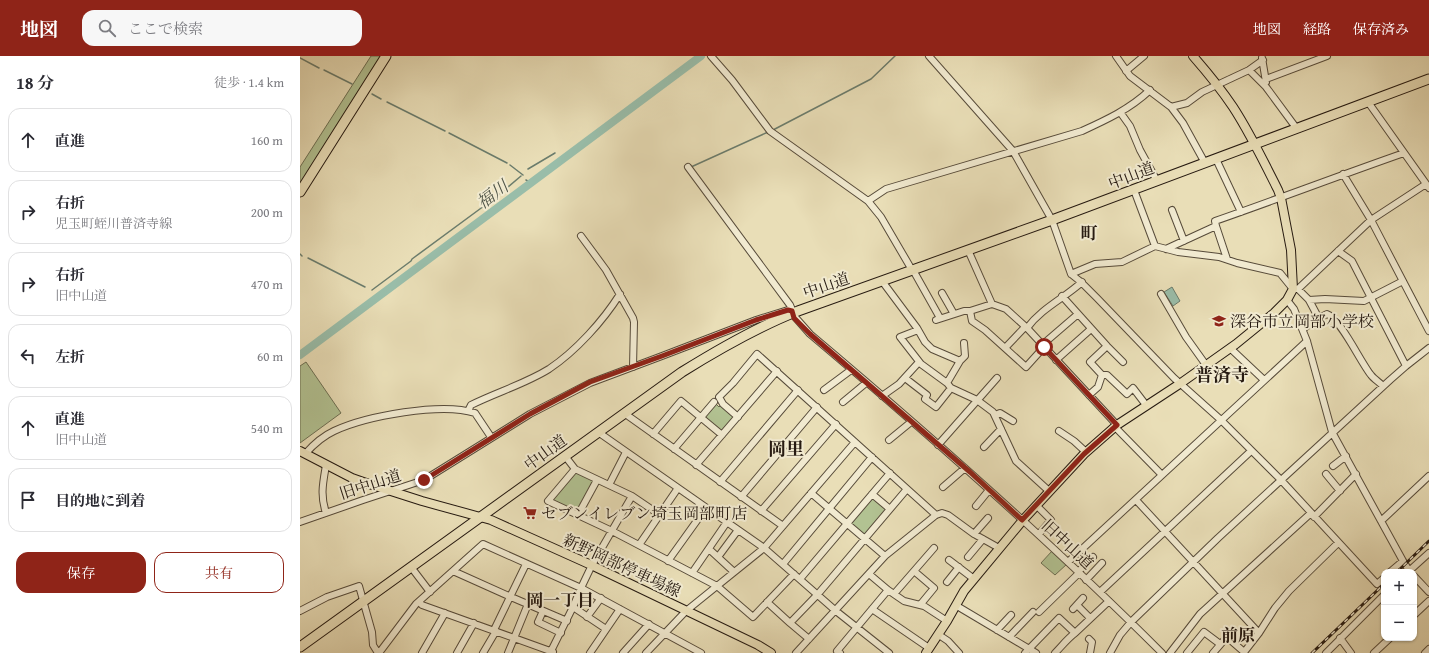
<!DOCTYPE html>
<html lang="ja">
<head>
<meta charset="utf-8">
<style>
  body { margin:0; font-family:"Gentium Book Plus","Noto Serif JP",serif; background:#f7f7f7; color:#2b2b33 }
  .controls { position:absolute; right:12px; bottom:12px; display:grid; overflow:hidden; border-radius:8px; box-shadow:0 1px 3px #0004 }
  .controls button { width:36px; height:36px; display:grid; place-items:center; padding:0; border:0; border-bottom:1px solid #e1e1e2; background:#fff; color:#2b2b33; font:20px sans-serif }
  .stop { position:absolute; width:12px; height:12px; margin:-9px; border:3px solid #8f2418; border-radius:50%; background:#fff }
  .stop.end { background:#8f2418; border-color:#fff; box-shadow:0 1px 4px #0008 }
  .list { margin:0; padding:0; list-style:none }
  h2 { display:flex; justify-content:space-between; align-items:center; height:52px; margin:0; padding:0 16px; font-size:17px }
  h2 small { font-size:13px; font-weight:400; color:#7c7c81 }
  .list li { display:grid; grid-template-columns:26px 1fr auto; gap:12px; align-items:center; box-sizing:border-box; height:64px; margin:0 8px 8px; padding:0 8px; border:1px solid #e1e1e2; border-radius:12px }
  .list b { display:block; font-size:15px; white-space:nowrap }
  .list p { margin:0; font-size:13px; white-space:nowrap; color:#7c7c81 }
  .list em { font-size:13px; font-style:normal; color:#7c7c81 }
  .actions { display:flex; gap:8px; padding:12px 16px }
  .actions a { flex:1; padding:9px 0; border:1px solid #8f2418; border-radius:12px; text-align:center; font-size:14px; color:#8f2418 }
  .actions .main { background:#8f2418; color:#fff }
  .icon { flex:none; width:22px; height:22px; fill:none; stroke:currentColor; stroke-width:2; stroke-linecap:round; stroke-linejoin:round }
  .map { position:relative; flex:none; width:1129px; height:597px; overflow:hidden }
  header { display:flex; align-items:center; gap:24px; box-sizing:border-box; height:56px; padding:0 20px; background:#8f2418; color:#fff }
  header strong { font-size:19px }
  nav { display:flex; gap:22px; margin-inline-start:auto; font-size:14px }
  .search { width:280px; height:36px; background:#f7f7f7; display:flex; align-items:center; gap:10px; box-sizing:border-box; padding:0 14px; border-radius:12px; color:#7c7c81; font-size:15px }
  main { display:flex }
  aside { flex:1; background:#fff }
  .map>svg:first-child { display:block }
  .green { fill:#b2c292; stroke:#6c6e52 }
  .water { fill:#99bda9; stroke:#6b7c6c }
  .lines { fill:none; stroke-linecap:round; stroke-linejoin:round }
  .stream { stroke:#6b7c6c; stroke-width:1.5 }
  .river { stroke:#99bda9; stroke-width:8 }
  .minor-casing { stroke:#574b3a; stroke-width:8 }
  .major-casing { stroke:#261a11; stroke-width:10 }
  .highway-casing { stroke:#261a11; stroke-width:11 }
  .minor { stroke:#f1ead0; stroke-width:6 }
  .major { stroke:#e9deb7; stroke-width:8 }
  .highway { stroke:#e9deb7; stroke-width:9 }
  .rail-casing { stroke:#261a11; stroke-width:3 }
  .rail { stroke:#f1ead0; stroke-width:1.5; stroke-dasharray:4.5; stroke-linecap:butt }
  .route { stroke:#8f2418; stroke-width:5 }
  .labels { text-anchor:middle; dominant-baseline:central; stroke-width:4; stroke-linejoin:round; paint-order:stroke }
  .street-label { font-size:16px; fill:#261a11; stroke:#f1ead0 }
  .poi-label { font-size:16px; fill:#261a11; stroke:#f1ead0; text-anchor:start }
  .water-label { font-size:17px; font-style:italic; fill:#4e5346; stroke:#f1ead0 }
  .neighbourhood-label { font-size:17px; font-weight:bold; fill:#261a11; stroke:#f1ead0 }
  .quarter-label { font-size:18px; font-weight:bold; fill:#261a11; stroke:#f1ead0 }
</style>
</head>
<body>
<header>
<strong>地図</strong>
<div class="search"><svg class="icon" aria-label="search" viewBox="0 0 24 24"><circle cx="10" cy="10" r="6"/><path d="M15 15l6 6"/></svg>ここで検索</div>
<nav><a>地図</a><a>経路</a><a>保存済み</a></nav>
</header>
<main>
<aside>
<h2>18 分<small>徒歩 · 1.4 km</small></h2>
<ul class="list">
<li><svg class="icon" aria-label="ahead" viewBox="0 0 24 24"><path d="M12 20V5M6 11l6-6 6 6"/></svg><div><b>直進</b></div><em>160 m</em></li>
<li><svg class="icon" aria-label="right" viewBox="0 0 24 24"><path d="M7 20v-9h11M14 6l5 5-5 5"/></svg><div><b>右折</b><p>児玉町蛭川普済寺線</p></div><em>200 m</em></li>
<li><svg class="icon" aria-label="right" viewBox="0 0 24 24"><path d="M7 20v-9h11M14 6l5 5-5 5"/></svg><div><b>右折</b><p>旧中山道</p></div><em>470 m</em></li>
<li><svg class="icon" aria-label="left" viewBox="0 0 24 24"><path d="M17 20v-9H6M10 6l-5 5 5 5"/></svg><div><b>左折</b></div><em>60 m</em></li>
<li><svg class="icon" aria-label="ahead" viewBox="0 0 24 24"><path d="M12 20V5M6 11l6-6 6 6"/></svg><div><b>直進</b><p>旧中山道</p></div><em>540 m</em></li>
<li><svg class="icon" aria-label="arrive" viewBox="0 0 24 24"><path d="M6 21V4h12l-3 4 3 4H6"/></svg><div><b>目的地に到着</b></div></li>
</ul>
<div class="actions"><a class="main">保存</a><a>共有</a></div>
</aside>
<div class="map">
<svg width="1129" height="597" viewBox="0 0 1129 597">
  <rect width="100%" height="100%" fill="#e9deb7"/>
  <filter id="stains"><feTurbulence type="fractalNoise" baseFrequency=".005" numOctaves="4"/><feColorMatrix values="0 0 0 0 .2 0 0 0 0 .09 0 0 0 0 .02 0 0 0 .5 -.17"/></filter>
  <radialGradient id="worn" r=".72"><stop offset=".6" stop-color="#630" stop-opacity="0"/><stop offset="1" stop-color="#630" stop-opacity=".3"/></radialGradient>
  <path class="green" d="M 71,0 L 81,0 L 0,129 L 0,111 Z
    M 6,306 L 41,357 L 0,387 L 0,310 Z
    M 415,347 L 419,351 L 421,349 L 435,360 L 421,377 L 403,361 Z
    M 276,416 L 293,424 L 294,427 L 277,456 L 251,444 Z
    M 573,442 L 587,454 L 564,480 L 550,467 Z
    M 752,495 L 767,508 L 755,519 L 741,507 Z"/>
  <path class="water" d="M 872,231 L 880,245 L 873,250 L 864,236 Z"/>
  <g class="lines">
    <path class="stream" d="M 0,2 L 19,12
      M 24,14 L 52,28
      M 72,38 L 81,43
      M 87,46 L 145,75
      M 473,74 L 571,23 L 595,0
      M 149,77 L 207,107
      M 210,109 L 223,119
      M 391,111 L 468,76
      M 228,113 L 255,97
      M 226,124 L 231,127
      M 195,142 L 221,120
      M 0,198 L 2,200
      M 8,202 L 65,231
      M 72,234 L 111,205 L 112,203 L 188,147"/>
    <path class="river" d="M 0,299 L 401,0"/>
    <g class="minor-casing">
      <path id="minor" d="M 411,0 L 432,24 L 470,75 L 568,145 L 581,161 L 612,214
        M 629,0 L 713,95 L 752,164 L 771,218 L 781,226 L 797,242 L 874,322 L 921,364 L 981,424 L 1077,528 L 1084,522
        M 816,0 L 830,20 L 871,51 L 883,67 L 905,107
        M 962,2 L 966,26
        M 949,14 L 966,31 L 997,73
        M 826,15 L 844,0
        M 966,23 L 1027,0
        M 1068,46 L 1129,132
        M 871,51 L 887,47 L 902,36 L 949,14 L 963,4
        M 820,56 L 830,70 L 840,94 L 857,125
        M 916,103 L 941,156
        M 388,111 L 490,249 L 495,261 L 510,278 C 631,380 750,485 862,597
        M 1043,118 L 1071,164 L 1129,275
        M 834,134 L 855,190
        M 568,145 L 586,133 L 782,75 C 806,64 830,53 850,34
        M 872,154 L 884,185
        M 916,170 L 915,165 C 978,143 1041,119 1104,97
        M 281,180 L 306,214 L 333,262 L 334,266 L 333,311
        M 866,193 L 916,170 L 927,203
        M 668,194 L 692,248 L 706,253 L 727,272 L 817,369
        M 1038,195 L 1052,205 L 1106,310
        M 613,214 L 640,262
        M 771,218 L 795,208 L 822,206 L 855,190 L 878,196 L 919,201 L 937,207 L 980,217 L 993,233 L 998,233 L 1071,164 L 1126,128
        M 582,225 L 617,272 L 625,286 L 632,293 L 660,305 L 647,327 L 621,308 L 600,281 L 618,274
        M 998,233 L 1009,244 L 1017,259 L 1015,264 L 1003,273
        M 642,237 L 654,258
        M 861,238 L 886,281 L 906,309
        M 762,240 L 807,290 L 823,306
        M 987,244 L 994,253 L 1007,285 L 1032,376 L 1103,505 L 1110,516
        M 1009,244 L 1025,243 L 1064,245 L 1103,225
        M 692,248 L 670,255 L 672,265 L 685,274 L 726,311 L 744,291
        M 1017,259 L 1021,261 L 1027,258 C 1040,262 1061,307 1071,319 C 1074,323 1079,326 1083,330
        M 636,264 L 664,255 L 670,255
        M 727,272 C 742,252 763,243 782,226
        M 742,289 L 778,258
        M 807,290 L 790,306 L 802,319 L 807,319 L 827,338 L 833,332 L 846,349
        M 705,292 L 725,271
        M 930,292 L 964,324
        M 756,304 L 791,273
        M 660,305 L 665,300 L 664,287
        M 605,322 L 627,339 L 625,343 L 636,351 L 651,332
        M 647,327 L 651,332 L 677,344 L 693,356 L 716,405 L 749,435
        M 524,334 L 551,314
        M 789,339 L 798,331 L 802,319
        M 582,340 L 599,328 L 619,306
        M 543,346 L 566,327
        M 168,355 L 171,349 C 197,336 225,328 249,313 C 276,295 303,265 320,238
        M 324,357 L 483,470
        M 695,359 L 700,357 L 713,365
        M 438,361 L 423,348 L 419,341 L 433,327 L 457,298 L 636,459
        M 815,371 L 862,419
        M 759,375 L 774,385 L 786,396
        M 298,376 L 464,492 L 536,555 L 589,597
        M 353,378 L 381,345 L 422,379
        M 589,384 L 611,366
        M 638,389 L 697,322
        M 684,391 L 701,373
        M 374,393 L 414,346
        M 5,398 C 13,389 23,380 34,375 C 66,360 142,346 175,357 L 191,381
        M 265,400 L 275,413 L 332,440 L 360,459
        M 396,409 L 477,315
        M 1033,410 L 1046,400
        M 275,413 L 248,445 L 312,475 L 417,530 L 453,561 L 494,518
        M 1026,418 L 1040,435
        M 420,426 L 498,334
        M 309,429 L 326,396
        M 643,431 L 665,412
        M 511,437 L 585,500
        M 572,438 L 590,453
        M 441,441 L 517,351
        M 836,444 L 959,577
        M 736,449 L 751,464 L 739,478
        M 676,450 L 689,434
        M 461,455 L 536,368
        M 26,457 C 20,439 23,427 26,409
        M 278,459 L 297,424
        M 1014,461 L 1056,418
        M 1081,465 L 1129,420
        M 0,466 L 63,444 L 124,424 L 230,358 L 290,327 L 362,300 L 456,264 L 488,254 L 493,257
        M 674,478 L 688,462
        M 339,489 L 378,432
        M 409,493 L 434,516
        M 418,501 L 438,474
        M 668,501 L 683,483
        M 649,504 L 674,523
        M 368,505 L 406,452
        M 768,506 L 1007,285
        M 483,508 L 572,401
        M 111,511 L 130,536
        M 153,515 L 211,541 L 267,565
        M 614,515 L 634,532 L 620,549
        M 778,516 L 793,501
        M 1090,516 L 1103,505
        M 1108,516 L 1129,497
        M 392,517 L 427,466
        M 569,518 L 588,534 L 604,545 L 624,550 L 647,565
        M 1114,520 L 1129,536
        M 500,523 L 590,417
        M 786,524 L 802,507
        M 647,526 L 659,511
        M 800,536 L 951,395
        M 594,538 L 634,492
        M 119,546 L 122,549 L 253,596
        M 467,546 L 490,567 L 518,538 L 607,433
        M 777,549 L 790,562
        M 657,550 L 736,597
        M 273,551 L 306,573
        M 572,553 L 629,592
        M 773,553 L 783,542
        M 0,555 L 27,541 L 59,530 L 72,576 L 73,589 L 78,597
        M 243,555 L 238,566 L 261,577
        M 739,556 L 779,517
        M 1114,559 L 1129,545
        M 287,561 L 301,542
        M 490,567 L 509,583
        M 194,574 L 226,508
        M 697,574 L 711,559
        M 639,579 L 648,585 L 659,597
        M 709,581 L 733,556
        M 1040,582 L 1051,597
        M 789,583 L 792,586 L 790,597
        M 79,597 L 116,548 L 183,488 L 281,532 L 401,597
        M 122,597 L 145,557
        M 157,597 L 174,567
        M 183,597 L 196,575
        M 208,597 L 228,548
        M 250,597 L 273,551 L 281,532 L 292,509 L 332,440
        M 290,597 L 320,553
        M 323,597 L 349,568
        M 346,597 L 386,555 L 464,492 L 555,386
        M 496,597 L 585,500 L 636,459 L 642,457 L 648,459 L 674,478 L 699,492
        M 540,597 L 537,595 L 588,534
        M 725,597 L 759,562 L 775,577 L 809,545
        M 755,597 C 762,590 767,583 775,577
        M 810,597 L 820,579 L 831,566 L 918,482 L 1090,324 L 1106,310 L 1129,292
        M 870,597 L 900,558 L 1011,457
        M 887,597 L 904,576 L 920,588
        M 913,597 L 926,582 L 928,582 L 943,595 L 945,595 L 959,577 L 975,552 L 989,535 L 1038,487
        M 1026,597 L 1084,539
        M 1074,597 L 1090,582
        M 1125,597 L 1129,593"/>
    </g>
    <g class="major-casing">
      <path id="major" d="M 0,395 L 52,422 L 69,428 L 122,445 L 191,464 L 289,508 L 458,589 L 471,597
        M 626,597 L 647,565 L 664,535 L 723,464 L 784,398 L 817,369 L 881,327 L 936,288 L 974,257 L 987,244 L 993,233 L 991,194 L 981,142 L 978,134 C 964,106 950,77 933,51 C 921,33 907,16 893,0"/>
    </g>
    <g class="highway-casing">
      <path id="highway" d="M 0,136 L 86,0
        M 0,591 L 382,316 C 419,293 457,271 498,255 L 752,164 L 1129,23"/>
    </g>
    <use href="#minor" class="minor"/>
    <use href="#major" class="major"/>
    <use href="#highway" class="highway"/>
    <g class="rail-casing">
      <path id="rail" d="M 1097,516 L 1129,485
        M 1012,597 L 1084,528"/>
    </g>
    <use href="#rail" class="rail"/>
  </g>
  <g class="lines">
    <path class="route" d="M 124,424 L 230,358 L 290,326 L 362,300 L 456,264 L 488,254 L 492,255 L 494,262 L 510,278 L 670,416 L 722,464 L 784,398 L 817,369 L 744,291"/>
  </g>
  <defs>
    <g id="school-bare" transform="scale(1.08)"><path d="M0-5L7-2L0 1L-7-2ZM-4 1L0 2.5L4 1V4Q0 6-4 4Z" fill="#8f2418" stroke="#f1ead0" stroke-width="2.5" paint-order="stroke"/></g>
    <g id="supermarket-bare" transform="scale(1.08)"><path d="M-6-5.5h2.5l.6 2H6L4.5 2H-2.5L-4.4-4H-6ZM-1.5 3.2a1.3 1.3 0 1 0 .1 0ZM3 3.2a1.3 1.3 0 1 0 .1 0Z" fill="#8f2418" stroke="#f1ead0" stroke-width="2.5" paint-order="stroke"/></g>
  </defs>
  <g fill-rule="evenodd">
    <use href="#school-bare" x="919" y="265"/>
    <use href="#supermarket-bare" x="230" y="457"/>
  </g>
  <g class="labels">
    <g class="street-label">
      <text transform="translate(831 119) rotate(-21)">中山道</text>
      <text transform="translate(526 229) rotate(-19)">中山道</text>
      <text transform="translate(245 396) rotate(-36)">中山道</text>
      <text transform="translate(70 428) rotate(-18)">旧中山道</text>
      <text transform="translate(768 488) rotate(43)">旧中山道</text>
      <text transform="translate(322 509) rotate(25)">新野岡部停車場線</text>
    </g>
    <g class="poi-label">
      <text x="930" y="265">深谷市立岡部小学校</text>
      <text x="241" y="457">セブンイレブン埼玉岡部町店</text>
    </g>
    <g class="water-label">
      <text transform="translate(192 138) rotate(-37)">福川</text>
    </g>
    <g class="neighbourhood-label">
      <text x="789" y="176">町</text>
      <text x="260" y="543">岡一丁目</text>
      <text x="938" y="578">前原</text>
    </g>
    <g class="quarter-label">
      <text x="922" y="318">普済寺</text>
      <text x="486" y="392">岡里</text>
    </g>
  </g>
  <rect width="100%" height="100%" filter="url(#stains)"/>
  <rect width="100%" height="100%" fill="url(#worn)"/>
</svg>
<div class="controls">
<button>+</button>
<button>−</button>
</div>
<div class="stop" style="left:744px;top:291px"></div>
<div class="stop end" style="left:124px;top:424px"></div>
</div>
</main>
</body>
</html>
